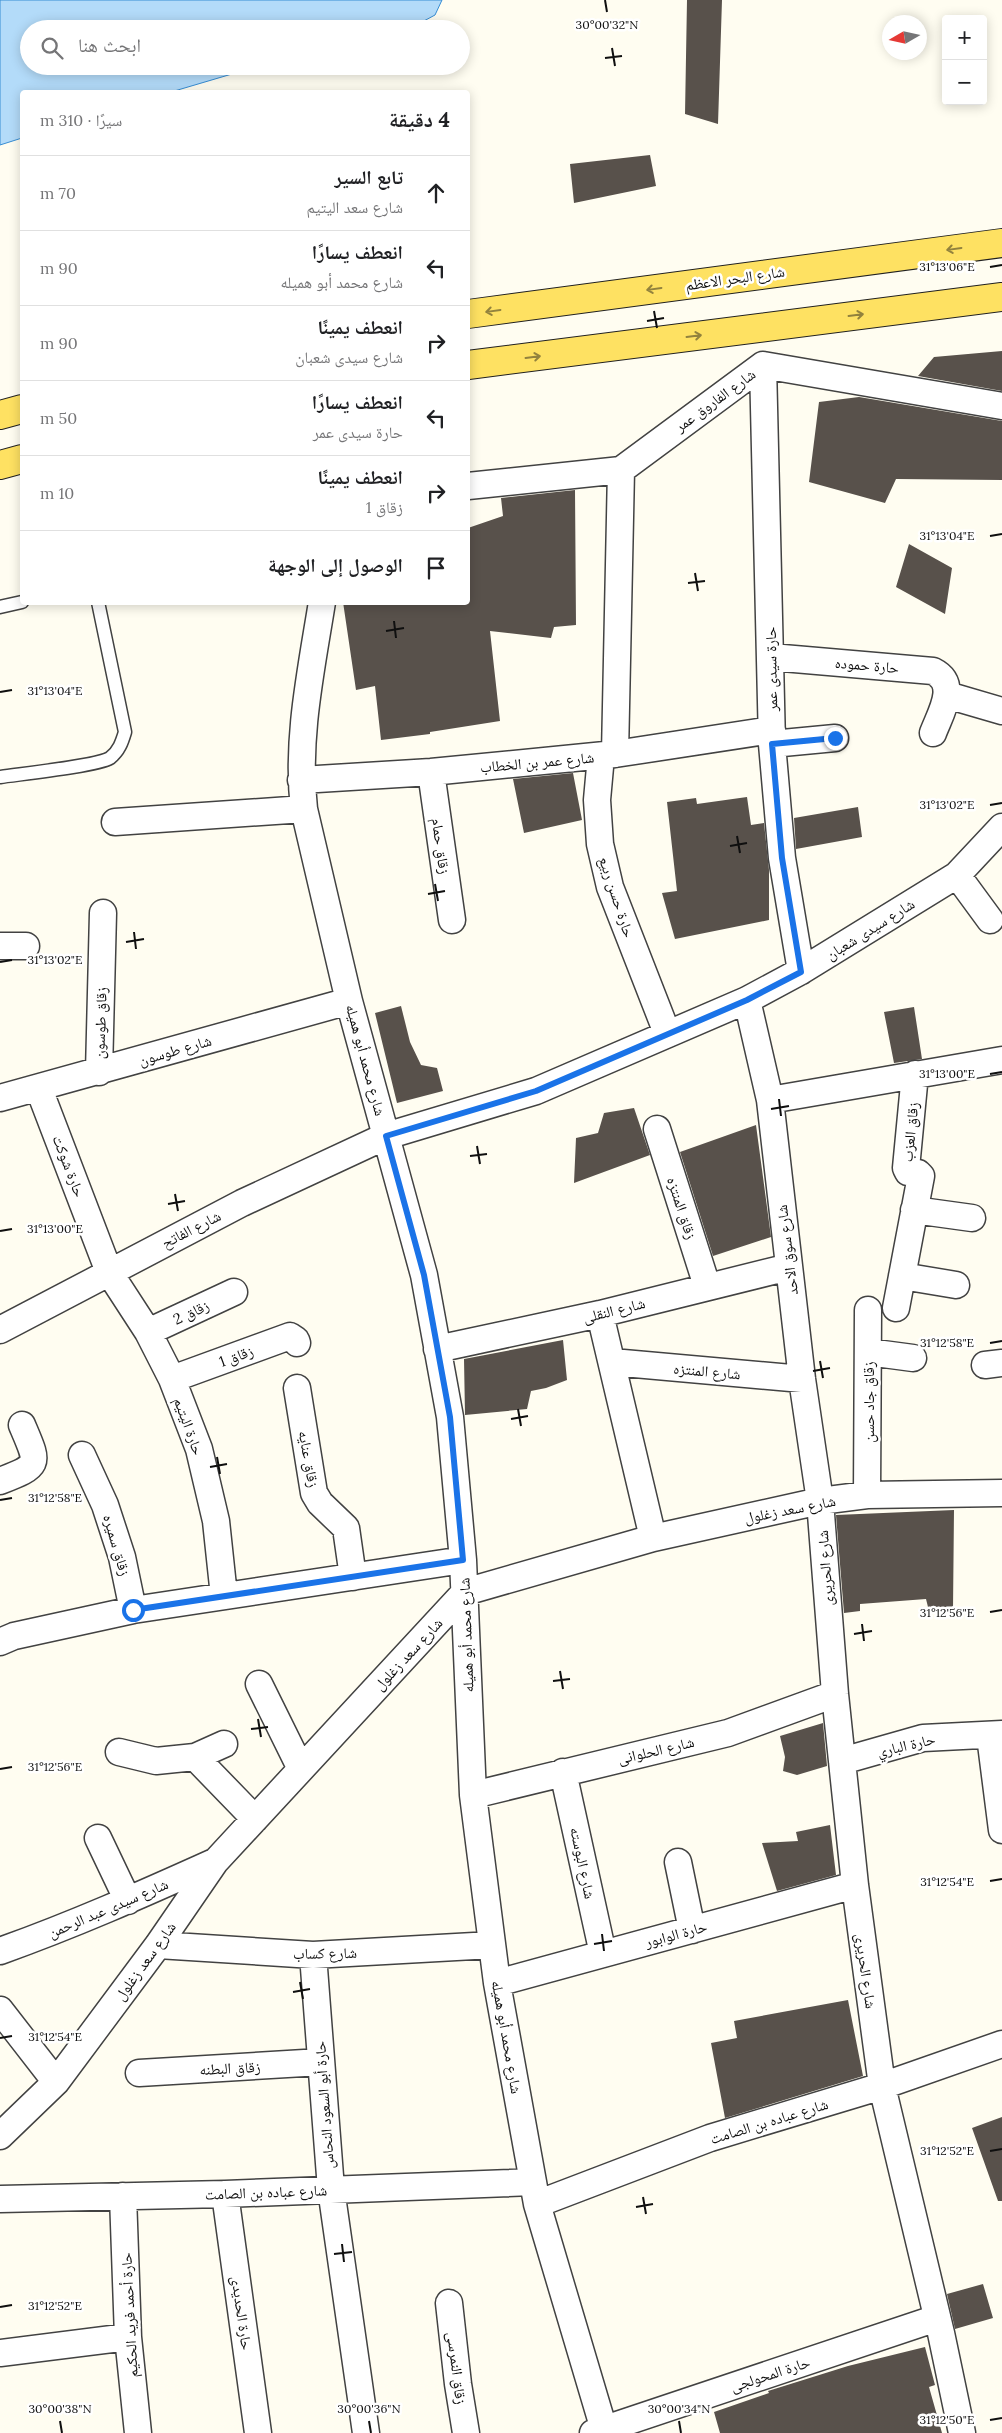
<!DOCTYPE html>
<html lang="ar">
<head>
<meta charset="utf-8">
<style>
  body { margin:0; font-family:Lora,"Noto Naskh Arabic",serif; background:#f6f6f6; color:#202124; direction:rtl }
  .controls { position:absolute; right:15px; top:15px; display:grid; overflow:hidden; border-radius:5px; box-shadow:0 2px 12px #0003 }
  .controls button { width:45px; height:45px; display:grid; place-items:center; padding:0; border:0; border-bottom:1px solid #e0e0e0; background:#fff; color:#202124; font:25px sans-serif }
  .compass { position:absolute; left:882px; top:15px; width:45px; height:45px; border-radius:50%; background:#fff; box-shadow:0 2px 12px #0003; rotate:261deg }
  .stop { position:absolute; width:15px; height:15px; margin:-11px; border:4px solid #1a73e8; border-radius:50%; background:#fff }
  .stop.end { background:#1a73e8; border-color:#fff; box-shadow:0 1px 5px #0008 }
  .list { margin:0; padding:0; list-style:none }
  h2 { display:flex; justify-content:space-between; align-items:center; height:65px; margin:0; padding:0 20px; font-size:21px }
  h2 small { font-size:16px; font-weight:400; color:#757577 }
  .list li { display:grid; grid-template-columns:32px 1fr auto; gap:15px; align-items:center; box-sizing:border-box; height:75px; padding:0 20px; border-top:1px solid #e0e0e0 }
  .list b { display:block; font-size:19px; white-space:nowrap }
  .list p { margin:0; font-size:16px; white-space:nowrap; color:#757577 }
  .list em { font-size:16px; font-style:normal; color:#757577 }
  .icon { flex:none; width:28px; height:28px; fill:none; stroke:currentColor; stroke-width:2; stroke-linecap:round; stroke-linejoin:round }
  .map { position:relative; flex:none; width:1002px; height:2433px; overflow:hidden; direction:ltr }
  .search { position:absolute; background:#fff; box-shadow:0 2px 12px #0003; left:20px; top:20px; width:450px; height:55px; display:flex; align-items:center; gap:12px; box-sizing:border-box; padding:0 18px; border-radius:28px; color:#757577; font-size:19px }
  .panel { position:absolute; background:#fff; box-shadow:0 2px 12px #0003; left:20px; top:90px; width:450px; height:515px; border-radius:5px; direction:rtl }
  .map>svg:first-child { display:block }
  .water { fill:#b3dbf9; stroke:#378dd4 }
  .building { fill:#58514b }
  .lines { fill:none; stroke-linecap:round; stroke-linejoin:round }
  .service-casing { stroke:#424242; stroke-width:15 }
  .minor-casing { stroke:#424242; stroke-width:29 }
  .primary-casing { stroke:#202020; stroke-width:30 }
  .service { stroke:#fff; stroke-width:12 }
  .minor { stroke:#fff; stroke-width:26 }
  .primary { stroke:#fee162; stroke-width:28 }
  .oneway { stroke:#92823d }
  .route { stroke:#1a73e8; stroke-width:6 }
  .ticks { fill:none; stroke:#0f0f0f; stroke-width:2 }
  .labels { text-anchor:middle; dominant-baseline:central; stroke-width:5; stroke-linejoin:round; paint-order:stroke }
  .street-label { font-size:15px; fill:#0f0f0f; stroke:#fff }
  .ticks-label { font-size:12px; text-anchor:middle; fill:#0f0f0f; stroke:#fff; stroke-width:5; stroke-linejoin:round; paint-order:stroke }
</style>
</head>
<body>
<div class="map">
<svg width="1002" height="2433" viewBox="0 0 1002 2433">
  <rect width="100%" height="100%" fill="#fffdf1"/>
  <path class="water" d="M 0,0 L 442,0 L 435,15 L 409,29 L 29,29 L 29,66 L 259,66 L 171,92 L 22,92 L 22,138 L 0,145 Z"/>
  <path class="building" d="M 687,0 L 722,0 L 718,124 L 685,114 Z
    M 650,155 L 656,186 L 574,203 L 570,164 Z
    M 1002,351 L 1002,391 L 918,376 L 934,357 Z
    M 859,397 L 1002,421 L 1002,480 L 896,479 L 885,503 L 809,482 L 819,402 Z
    M 575,490 L 576,625 L 554,627 L 551,638 L 490,631 L 500,721 L 430,732 L 430,734 L 381,740 L 375,686 L 356,690 L 343,602 L 468,602 L 468,528 L 503,516 L 501,498 Z
    M 909,544 L 952,568 L 945,614 L 896,587 Z
    M 573,773 L 582,820 L 524,833 L 513,779 Z
    M 747,797 L 751,825 L 764,823 L 769,870 L 769,920 L 675,939 L 662,893 L 677,891 L 667,802 L 696,798 L 697,804 Z
    M 858,807 L 862,837 L 796,849 L 794,818 Z
    M 401,1006 L 410,1042 L 421,1065 L 437,1068 L 443,1091 L 397,1103 L 375,1013 Z
    M 914,1007 L 922,1059 L 894,1063 L 884,1012 Z
    M 634,1108 L 650,1155 L 574,1183 L 576,1138 L 598,1133 L 604,1113 Z
    M 756,1125 L 771,1237 L 713,1256 L 680,1152 Z
    M 563,1340 L 567,1380 L 546,1388 L 531,1391 L 527,1409 L 465,1415 L 464,1359 Z
    M 954,1510 L 953,1609 L 928,1607 L 926,1599 L 860,1604 L 860,1611 L 844,1613 L 836,1515 Z
    M 823,1723 L 827,1766 L 797,1775 L 783,1771 L 785,1757 L 780,1736 Z
    M 830,1825 L 836,1875 L 777,1891 L 762,1843 L 798,1841 L 796,1832 Z
    M 848,2000 L 863,2076 L 725,2118 L 711,2043 L 737,2038 L 734,2021 Z
    M 1002,2117 L 1002,2201 L 998,2201 L 972,2128 Z
    M 983,2284 L 993,2318 L 955,2329 L 947,2294 Z
    M 925,2347 L 935,2385 L 929,2387 L 942,2433 L 720,2433 L 714,2412 L 769,2393 L 768,2391 L 848,2366 Z"/>
  <g class="lines">
    <g class="service-casing">
      <path id="service" d="M 0,607 L 22,602
        M 0,777 C 20,774 97,766 110,758 C 119,751 122,742 125,732 L 98,602"/>
    </g>
    <g class="minor-casing">
      <path id="minor" d="M 763,365 L 772,744 L 782,858 L 801,971
        M 468,486 L 621,470 L 763,365 L 1002,406
        M 322,602 C 311,671 296,740 304,809 L 349,1001 L 424,1275 L 450,1417 L 463,1560 L 473,1795 L 497,1983 L 537,2204 L 605,2433
        M 771,657 L 933,671 C 959,684 941,712 933,733
        M 947,695 L 1002,711
        M 772,744 L 835,738
        M 615,754 L 621,470
        M 601,756 L 597,800 L 600,844 L 610,887 L 667,1033
        M 431,772 L 452,920
        M 301,780 L 431,772 L 615,754 L 772,730
        M 115,822 L 304,809
        M 957,875 L 990,920
        M 0,946 L 26,946
        M 747,1000 L 770,1100 L 802,1379 L 820,1501 L 835,1694 L 855,1885 L 882,2086 L 941,2333 L 962,2433
        M 99,1072 L 103,913
        M 39,1089 L 109,1272 L 148,1332 L 172,1379 L 199,1449 L 216,1521 L 224,1596
        M 0,1098 L 349,1001
        M 770,1100 L 1002,1060
        M 657,1129 L 707,1286
        M 914,1210 L 972,1218
        M 902,1276 L 956,1285
        M 896,1308 L 921,1176 L 918,1173 L 908,1172 L 906,1168 L 915,1074
        M 600,1314 L 653,1538
        M 0,1330 L 242,1203 L 386,1136 L 536,1091 L 747,1000 L 801,971 L 957,875 L 1002,827
        M 148,1332 L 234,1292
        M 437,1349 L 600,1314 L 789,1267
        M 868,1352 L 913,1358
        M 612,1362 L 802,1379
        M 985,1365 L 1002,1363
        M 172,1379 L 290,1336 L 296,1340 L 297,1343
        M 297,1388 L 314,1493 L 320,1503 L 346,1528 L 353,1577
        M 82,1455 L 105,1505 L 122,1557 L 133,1610
        M 0,1481 C 41,1465 39,1465 22,1425
        M 867,1495 L 868,1310
        M 0,1642 L 14,1636 L 133,1610 L 463,1560
        M 259,1684 L 301,1769
        M 990,1736 L 1002,1830
        M 119,1752 L 156,1761 L 195,1757 L 224,1744
        M 195,1757 L 255,1819
        M 842,1761 L 923,1738 L 1002,1734
        M 563,1772 L 603,1954
        M 473,1795 L 728,1733 L 835,1694
        M 98,1838 L 128,1901
        M 678,1862 L 692,1930
        M 158,1945 L 313,1955 L 492,1945
        M 0,1951 C 73,1925 143,1894 214,1862
        M 313,1955 L 331,2189 L 366,2433
        M 497,1983 L 855,1885
        M 0,2010 L 56,2082
        M 139,2073 L 321,2062
        M 0,2136 L 56,2082 L 158,1945 L 215,1862 L 465,1592 L 653,1538 L 820,1501 L 867,1495 L 1002,1493
        M 225,2194 L 258,2433
        M 123,2196 L 128,2337 L 138,2433
        M 0,2199 L 225,2194 L 533,2182
        M 537,2204 L 710,2138 L 882,2086 L 1002,2044
        M 449,2303 L 458,2384 L 466,2433
        M 0,2353 L 128,2337
        M 593,2433 L 937,2318"/>
    </g>
    <g class="primary-casing">
      <path id="primary" d="M 468,314 L 1002,243
        M 468,365 L 1002,297
        M 0,415 L 22,409
        M 0,465 L 22,459"/>
    </g>
    <use href="#service" class="service"/>
    <use href="#minor" class="minor"/>
    <use href="#primary" class="primary"/>
  </g>
  <defs><path id="oneway-shaft" d="M-6 0H5M1.5-3L5.5 0L1.5 3" fill="none" stroke-width="1.6" stroke-linecap="round" stroke-linejoin="round" transform="scale(1.25)"/></defs>
  <g class="oneway">
    <use href="#oneway-shaft" transform="translate(954 249) rotate(172)"/>
    <use href="#oneway-shaft" transform="translate(654 289) rotate(172)"/>
    <use href="#oneway-shaft" transform="translate(493 311) rotate(172)"/>
    <use href="#oneway-shaft" transform="translate(856 315) rotate(-7)"/>
    <use href="#oneway-shaft" transform="translate(694 336) rotate(-7)"/>
    <use href="#oneway-shaft" transform="translate(533 357) rotate(-7)"/>
  </g>
  <g class="lines">
    <path class="route" d="M 133,1610 L 463,1560 L 450,1417 L 424,1275 L 386,1136 L 536,1091 L 747,1000 L 801,972 L 782,858 L 772,744 L 835,738"/>
  </g>
  <path class="ticks" d="M 605,0 L 607,12M 612,48 L 615,66M 605,58 L 622,56M 990,267 L 1002,265M 654,311 L 657,328M 647,321 L 664,318M 990,536 L 1002,534M 695,573 L 698,591M 688,583 L 705,581M 394,621 L 396,638M 386,631 L 404,628M 0,692 L 12,690M 990,805 L 1002,803M 737,836 L 740,853M 730,846 L 747,843M 435,884 L 438,901M 428,894 L 445,891M 134,932 L 136,949M 126,942 L 144,939M 0,962 L 12,960M 990,1074 L 1002,1072M 779,1099 L 781,1116M 771,1109 L 789,1106M 477,1146 L 480,1164M 470,1156 L 487,1154M 175,1194 L 178,1211M 168,1204 L 185,1201M 0,1231 L 12,1229M 990,1343 L 1002,1341M 820,1361 L 823,1378M 813,1371 L 830,1368M 518,1409 L 521,1426M 511,1419 L 528,1416M 217,1457 L 220,1474M 210,1467 L 227,1464M 0,1500 L 12,1498M 990,1612 L 1002,1610M 862,1624 L 864,1641M 854,1634 L 872,1631M 560,1671 L 563,1689M 553,1681 L 570,1679M 258,1719 L 261,1737M 251,1729 L 268,1727M 0,1769 L 12,1767M 990,1881 L 1002,1879M 602,1934 L 604,1951M 594,1944 L 612,1941M 300,1982 L 303,1999M 293,1992 L 310,1989M 0,2038 L 12,2036M 990,2151 L 1002,2149M 643,2197 L 646,2214M 636,2207 L 653,2204M 342,2244 L 344,2262M 334,2254 L 352,2252M 0,2307 L 12,2305M 990,2420 L 1002,2418M 60,2421 L 62,2433M 369,2421 L 371,2433M 679,2421 L 681,2433"/>
  <g class="labels">
    <g class="street-label">
      <text transform="translate(735 278) rotate(-8)">شارع البحر الاعظم</text>
      <text transform="translate(715 400) rotate(-36)">شارع الفاروق عمر</text>
      <text transform="translate(867 665) rotate(5)">حارة حموده</text>
      <text transform="translate(771 669) rotate(-91)">حارة سيدى عمر</text>
      <text transform="translate(537 762) rotate(-5)">شارع عمر بن الخطاب</text>
      <text transform="translate(441 846) rotate(82)">زقاق حمام</text>
      <text transform="translate(617 897) rotate(72)">حارة حسن ربيع</text>
      <text transform="translate(870 929) rotate(-32)">شارع سيدى شعبان</text>
      <text transform="translate(100 1023) rotate(-88)">زقاق طوسون</text>
      <text transform="translate(175 1050) rotate(-16)">شارع طوسون</text>
      <text transform="translate(366 1060) rotate(75)">شارع محمد أبو هميله</text>
      <text transform="translate(910 1132) rotate(-84)">زقاق العزب</text>
      <text transform="translate(69 1166) rotate(69)">حارة شوكت</text>
      <text transform="translate(682 1208) rotate(72)">زقاق المنتزه</text>
      <text transform="translate(191 1229) rotate(-27)">شارع الفاتح</text>
      <text transform="translate(787 1250) rotate(-97)">شارع سوق الاحد</text>
      <text transform="translate(614 1310) rotate(-14)">شارع النقلى</text>
      <text transform="translate(191 1312) rotate(-25)">زقاق 2</text>
      <text transform="translate(236 1356) rotate(-20)">زقاق 1</text>
      <text transform="translate(707 1371) rotate(5)">شارع المنتزه</text>
      <text transform="translate(868 1402) rotate(-90)">زقاق جاد حسن</text>
      <text transform="translate(189 1426) rotate(70)">حارة اليتيم</text>
      <text transform="translate(309 1459) rotate(80)">زقاق عنايه</text>
      <text transform="translate(790 1509) rotate(-11)">شارع سعد زغلول</text>
      <text transform="translate(117 1545) rotate(74)">زقاق سميره</text>
      <text transform="translate(825 1568) rotate(-94)">شارع الحريرى</text>
      <text transform="translate(466 1635) rotate(-92)">شارع محمد أبو هميله</text>
      <text transform="translate(408 1654) rotate(-47)">شارع سعد زغلول</text>
      <text transform="translate(906 1745) rotate(-13)">حارة الباري</text>
      <text transform="translate(656 1750) rotate(-13)">شارع الحلوانى</text>
      <text transform="translate(583 1863) rotate(78)">شارع البوسته</text>
      <text transform="translate(108 1908) rotate(-23)">شارع سيدى عبد الرحمن</text>
      <text transform="translate(676 1934) rotate(-15)">حارة الوابور</text>
      <text transform="translate(325 1953) rotate(-1)">شارع كساب</text>
      <text transform="translate(145 1961) rotate(-54)">شارع سعد زغلول</text>
      <text transform="translate(866 1971) rotate(82)">شارع الحريرى</text>
      <text transform="translate(507 2037) rotate(80)">شارع محمد أبو هميله</text>
      <text transform="translate(230 2068) rotate(-3)">زقاق البطنه</text>
      <text transform="translate(324 2105) rotate(-94)">حارة أبو السعود النحاس</text>
      <text transform="translate(769 2121) rotate(-17)">شارع عباده بن الصامت</text>
      <text transform="translate(266 2192) rotate(-2)">شارع عباده بن الصامت</text>
      <text transform="translate(242 2313) rotate(82)">حارة الحديدى</text>
      <text transform="translate(129 2315) rotate(-93)">حارة أحمد فريد الحكيم</text>
      <text transform="translate(457 2368) rotate(83)">زقاق النمرسى</text>
      <text transform="translate(770 2374) rotate(-18)">حارة المحولجى</text>
    </g>
  </g>
  <g class="ticks-label">
    <text x="607" y="29">30°00'32"N</text>
    <text x="947" y="271">31°13'06"E</text>
    <text x="947" y="540">31°13'04"E</text>
    <text x="55" y="695">31°13'04"E</text>
    <text x="947" y="809">31°13'02"E</text>
    <text x="55" y="964">31°13'02"E</text>
    <text x="947" y="1078">31°13'00"E</text>
    <text x="55" y="1233">31°13'00"E</text>
    <text x="947" y="1347">31°12'58"E</text>
    <text x="55" y="1502">31°12'58"E</text>
    <text x="947" y="1617">31°12'56"E</text>
    <text x="55" y="1771">31°12'56"E</text>
    <text x="947" y="1886">31°12'54"E</text>
    <text x="55" y="2041">31°12'54"E</text>
    <text x="947" y="2155">31°12'52"E</text>
    <text x="55" y="2310">31°12'52"E</text>
    <text x="60" y="2413">30°00'38"N</text>
    <text x="369" y="2413">30°00'36"N</text>
    <text x="679" y="2413">30°00'34"N</text>
    <text x="947" y="2424">31°12'50"E</text>
  </g>
</svg>
<div class="controls">
<button>+</button>
<button>−</button>
</div>
<svg class="compass" viewBox="-18 -18 36 36"><path d="M0-13l5 13h-10z" fill="#e53935"/><path d="M0 13l5-13h-10z" fill="#757577"/></svg>
<div class="stop" style="left:133px;top:1610px"></div>
<div class="stop end" style="left:835px;top:738px"></div>
<div class="search"><svg class="icon" aria-label="search" viewBox="0 0 24 24"><circle cx="10" cy="10" r="6"/><path d="M15 15l6 6"/></svg>ابحث هنا</div>
<section class="panel">
<h2>4 دقيقة<small>سيرًا · 310 m</small></h2>
<ul class="list">
<li><svg class="icon" aria-label="ahead" viewBox="0 0 24 24"><path d="M12 20V5M6 11l6-6 6 6"/></svg><div><b>تابع السير</b><p>شارع سعد اليتيم</p></div><em>70 m</em></li>
<li><svg class="icon" aria-label="left" viewBox="0 0 24 24"><path d="M17 20v-9H6M10 6l-5 5 5 5"/></svg><div><b>انعطف يسارًا</b><p>شارع محمد أبو هميله</p></div><em>90 m</em></li>
<li><svg class="icon" aria-label="right" viewBox="0 0 24 24"><path d="M7 20v-9h11M14 6l5 5-5 5"/></svg><div><b>انعطف يمينًا</b><p>شارع سيدى شعبان</p></div><em>90 m</em></li>
<li><svg class="icon" aria-label="left" viewBox="0 0 24 24"><path d="M17 20v-9H6M10 6l-5 5 5 5"/></svg><div><b>انعطف يسارًا</b><p>حارة سيدى عمر</p></div><em>50 m</em></li>
<li><svg class="icon" aria-label="right" viewBox="0 0 24 24"><path d="M7 20v-9h11M14 6l5 5-5 5"/></svg><div><b>انعطف يمينًا</b><p>زقاق 1</p></div><em>10 m</em></li>
<li><svg class="icon" aria-label="arrive" viewBox="0 0 24 24"><path d="M6 21V4h12l-3 4 3 4H6"/></svg><div><b>الوصول إلى الوجهة</b></div></li>
</ul>
</section>
</div>
</body>
</html>
